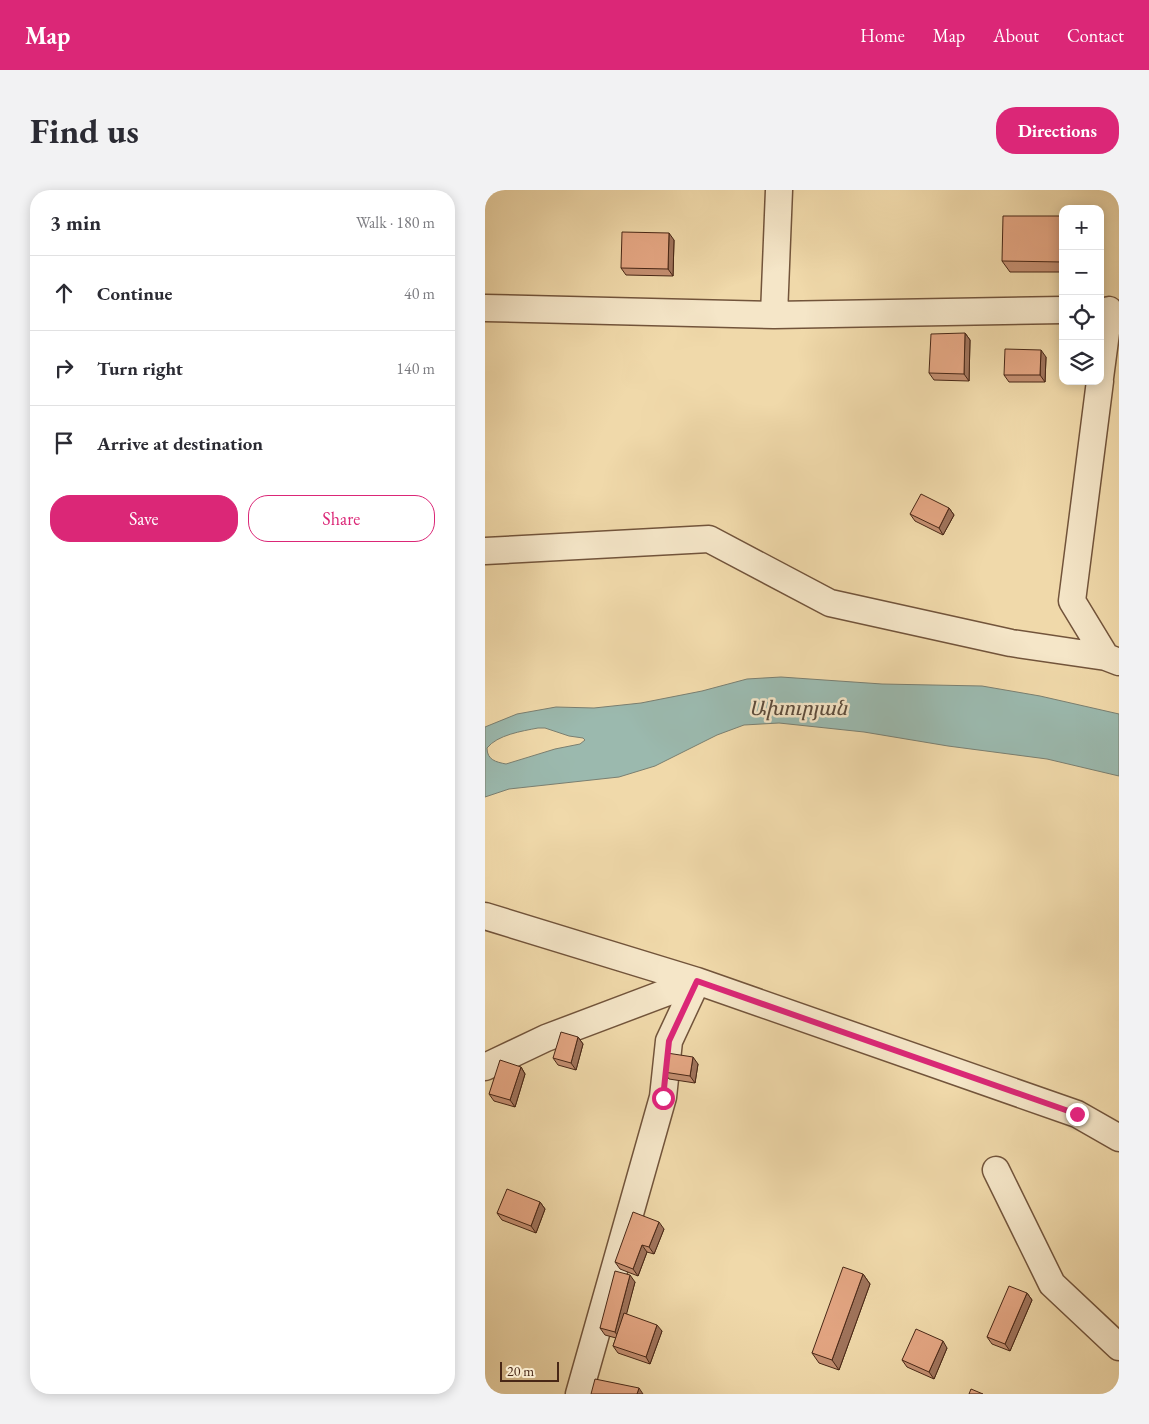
<!DOCTYPE html>
<html lang="en">
<head>
<meta charset="utf-8">
<style>
  body { margin:0; font-family:"EB Garamond","Noto Serif Armenian",serif; background:#f2f2f3; color:#2b2b33 }
  .controls { position:absolute; right:15px; top:15px; display:grid; overflow:hidden; border-radius:10px; box-shadow:0 2px 12px #0003 }
  .controls button { width:45px; height:45px; display:grid; place-items:center; padding:0; border:0; border-bottom:1px solid #e1e1e2; background:#fff; color:#2b2b33; font:25px sans-serif }
  .scale { position:absolute; left:15px; bottom:12px; width:59px; box-sizing:border-box; padding-left:5px; border:2px solid #482716; border-top:0; font-size:14px; line-height:18px; white-space:nowrap; color:#482716; -webkit-text-stroke:4px #f5e6c8; paint-order:stroke }
  .stop { position:absolute; width:15px; height:15px; margin:-11px; border:4px solid #db2777; border-radius:50%; background:#fff }
  .stop.end { background:#db2777; border-color:#fff; box-shadow:0 1px 5px #0008 }
  .list { margin:0; padding:0; list-style:none }
  h2 { display:flex; justify-content:space-between; align-items:center; height:65px; margin:0; padding:0 20px; font-size:21px }
  h2 small { font-size:16px; font-weight:400; color:#7c7c81 }
  .list li { display:grid; grid-template-columns:32px 1fr auto; gap:15px; align-items:center; box-sizing:border-box; height:75px; padding:0 20px; border-top:1px solid #e1e1e2 }
  .list b { display:block; font-size:19px; white-space:nowrap }
  .list em { font-size:16px; font-style:normal; color:#7c7c81 }
  .actions { display:flex; gap:10px; padding:15px 20px }
  .actions a { flex:1; padding:11px 0; border:1px solid #db2777; border-radius:20px; text-align:center; font-size:18px; color:#db2777 }
  .actions .main { background:#db2777; color:#fff }
  .icon { flex:none; width:28px; height:28px; fill:none; stroke:currentColor; stroke-width:2; stroke-linecap:round; stroke-linejoin:round }
  .map { position:relative; flex:none; width:634px; height:1204px; overflow:hidden; border-radius:20px }
  header { display:flex; align-items:center; gap:30px; box-sizing:border-box; height:70px; padding:0 25px; background:#db2777; color:#fff }
  header strong { font-size:24px }
  nav { display:flex; gap:28px; margin-inline-start:auto; font-size:18px }
  .intro { display:flex; align-items:center; justify-content:space-between; box-sizing:border-box; height:120px; padding:0 30px }
  h1 { margin:0; font-size:35px }
  .button { padding:12px 22px; border-radius:20px; background:#db2777; color:#fff; font-size:18px; font-weight:700 }
  main { display:flex; gap:30px; padding:0 30px }
  aside { flex:1; background:#fff; border-radius:20px; box-shadow:0 2px 12px #0003 }
  .map>svg:first-child { display:block }
  .water { fill:#9bb9ae; stroke:#7a7f71; fill-rule:evenodd }
  .lines { fill:none; stroke-linecap:round; stroke-linejoin:round }
  .minor-casing { stroke:#72543b; stroke-width:29 }
  .minor { stroke:#f5e6c8; stroke-width:26 }
  .wall { fill:#c48f71; stroke:#482716 }
  .shaded-wall { fill:#a0745c; stroke:#482716 }
  .building { fill:#e4a683; stroke:#482716 }
  .route { stroke:#db2777; stroke-width:6 }
  .labels { text-anchor:middle; dominant-baseline:central; stroke-width:5; stroke-linejoin:round; paint-order:stroke }
  .water-label { font-size:20px; font-style:italic; fill:#5d4c3c; stroke:#f5e6c8 }
</style>
</head>
<body>
<header>
<strong>Map</strong>
<nav><a>Home</a><a>Map</a><a>About</a><a>Contact</a></nav>
</header>
<div class="intro"><h1>Find us</h1><a class="button">Directions</a></div>
<main>
<aside>
<h2>3 min<small>Walk · 180 m</small></h2>
<ul class="list">
<li><svg class="icon" aria-label="ahead" viewBox="0 0 24 24"><path d="M12 20V5M6 11l6-6 6 6"/></svg><div><b>Continue</b></div><em>40 m</em></li>
<li><svg class="icon" aria-label="right" viewBox="0 0 24 24"><path d="M7 20v-9h11M14 6l5 5-5 5"/></svg><div><b>Turn right</b></div><em>140 m</em></li>
<li><svg class="icon" aria-label="arrive" viewBox="0 0 24 24"><path d="M6 21V4h12l-3 4 3 4H6"/></svg><div><b>Arrive at destination</b></div></li>
</ul>
<div class="actions"><a class="main">Save</a><a>Share</a></div>
</aside>
<div class="map">
<svg width="634" height="1204" viewBox="0 0 634 1204">
  <rect width="100%" height="100%" fill="#f0d9aa"/>
  <filter id="stains"><feTurbulence type="fractalNoise" baseFrequency=".004" numOctaves="4"/><feColorMatrix values="0 0 0 0 .2 0 0 0 0 .09 0 0 0 0 .02 0 0 0 .5 -.17"/></filter>
  <radialGradient id="worn" r=".72"><stop offset=".6" stop-color="#630" stop-opacity="0"/><stop offset="1" stop-color="#630" stop-opacity=".3"/></radialGradient>
  <path class="water" d="M 296,487 L 397,494 L 497,496 L 555,506 L 634,524 L 634,586 L 562,569 L 463,556 L 379,542 L 294,533 L 259,535 L 232,545 L 170,576 L 134,587 L 24,599 L 0,607 L 0,537 L 32,524 L 71,517 L 109,518 L 156,513 L 217,501 L 262,489 ZM 53,538 L 60,538 L 84,546 L 98,548 L 100,550 L 95,554 L 70,559 L 21,574 C 11,572 2,570 2,558 C 12,545 37,541 53,538 Z"/>
  <g class="lines">
    <g class="minor-casing">
      <path id="minor" d="M 0,118 L 289,125 L 578,120
        M 289,125 L 294,0
        M 615,188 L 624,120
        M 615,191 L 587,411 L 621,467
        M 0,361 L 224,349 L 345,413 L 526,453 L 621,467 L 634,472
        M 0,726 L 212,791 L 592,924 L 634,948
        M 0,877 L 61,848 L 212,791
        M 511,980 L 567,1094 L 634,1157
        M 94,1204 L 178,907 L 184,851 L 212,791"/>
    </g>
    <use href="#minor" class="minor"/>
  </g>
  <path class="wall" d="M 578,26 L 578,82 L 525,82 L 517,71 Z
    M 189,50 L 188,86 L 141,85 L 136,78 Z
    M 480,143 L 485,150 L 484,191 L 449,190 L 444,183 Z
    M 561,167 L 560,192 L 524,192 L 519,185 Z
    M 464,318 L 469,325 L 458,345 L 430,331 L 425,324 Z
    M 93,847 L 98,854 L 91,880 L 73,875 L 68,868 Z
    M 213,874 L 210,893 L 184,889 L 179,882 Z
    M 36,877 L 40,884 L 30,917 L 9,911 L 4,904 Z
    M 55,1012 L 60,1019 L 51,1043 L 17,1030 L 12,1023 Z
    M 179,1039 L 169,1064 L 162,1062 L 153,1086 L 135,1079 L 130,1072 Z
    M 378,1084 L 385,1094 L 354,1180 L 334,1173 L 327,1163 Z
    M 150,1092 L 141,1124 L 177,1141 L 165,1174 L 133,1163 L 128,1156 L 131,1148 L 120,1145 L 115,1138 Z
    M 542,1103 L 547,1110 L 525,1161 L 507,1154 L 502,1147 Z
    M 462,1158 L 449,1189 L 422,1177 L 417,1170 Z"/>
  <path class="shaded-wall" d="M 184,43 L 189,50 L 188,86 L 183,79 Z
    M 480,143 L 485,150 L 484,191 L 479,184 Z
    M 556,160 L 561,167 L 560,192 L 555,185 Z
    M 464,318 L 469,325 L 458,345 L 454,338 Z
    M 93,847 L 98,854 L 91,880 L 86,873 Z
    M 208,867 L 213,874 L 210,893 L 205,886 Z
    M 36,877 L 40,884 L 30,917 L 25,910 Z
    M 55,1012 L 60,1019 L 51,1043 L 46,1036 Z
    M 174,1032 L 179,1039 L 169,1064 L 164,1057 Z
    M 157,1055 L 162,1062 L 153,1086 L 148,1079 Z
    M 378,1084 L 385,1094 L 354,1180 L 347,1170 Z
    M 145,1085 L 150,1092 L 135,1149 L 130,1142 Z
    M 542,1103 L 547,1110 L 525,1161 L 520,1154 Z
    M 172,1135 L 177,1141 L 165,1174 L 161,1167 Z
    M 458,1151 L 462,1158 L 449,1189 L 444,1182 Z
    M 154,1198 L 158,1204 L 152,1204 Z"/>
  <path class="building" d="M 518,26 L 578,26 L 578,72 L 517,71 Z
    M 137,42 L 184,43 L 183,79 L 136,78 Z
    M 480,143 L 479,184 L 444,183 L 446,144 Z
    M 520,159 L 556,160 L 555,185 L 519,185 Z
    M 436,304 L 464,318 L 454,338 L 425,324 Z
    M 76,842 L 93,847 L 86,873 L 68,868 Z
    M 182,863 L 208,867 L 205,886 L 179,882 Z
    M 15,870 L 36,877 L 25,910 L 4,904 Z
    M 22,999 L 55,1012 L 46,1036 L 12,1023 Z
    M 148,1022 L 174,1032 L 164,1057 L 157,1055 L 148,1079 L 130,1072 Z
    M 358,1077 L 378,1084 L 347,1170 L 327,1163 Z
    M 130,1081 L 145,1085 L 130,1142 L 115,1138 Z
    M 524,1096 L 542,1103 L 520,1154 L 502,1147 Z
    M 139,1123 L 172,1135 L 161,1167 L 128,1156 Z
    M 431,1139 L 458,1151 L 444,1182 L 417,1170 Z
    M 110,1189 L 154,1198 L 152,1204 L 106,1204 Z
    M 486,1199 L 498,1204 L 484,1204 Z"/>
  <g class="lines">
    <path class="route" d="M 178,908 L 184,851 L 212,791 L 592,924"/>
  </g>
  <g class="labels">
    <g class="water-label">
      <text x="313" y="518">Ախուրյան</text>
    </g>
  </g>
  <rect width="100%" height="100%" filter="url(#stains)"/>
  <rect width="100%" height="100%" fill="url(#worn)"/>
</svg>
<div class="controls">
<button>+</button>
<button>−</button>
<button><svg class="icon" aria-label="locate" viewBox="0 0 24 24"><circle cx="12" cy="12" r="6"/><path d="M12 2v4M12 18v4M2 12h4M18 12h4"/></svg></button>
<button><svg class="icon" aria-label="layers" viewBox="0 0 24 24"><path d="M12 4l9 5-9 5-9-5zM3 14l9 5 9-5"/></svg></button>
</div>
<div class="scale">20 m</div>
<div class="stop" style="left:178px;top:908px"></div>
<div class="stop end" style="left:592px;top:924px"></div>
</div>
</main>
</body>
</html>
